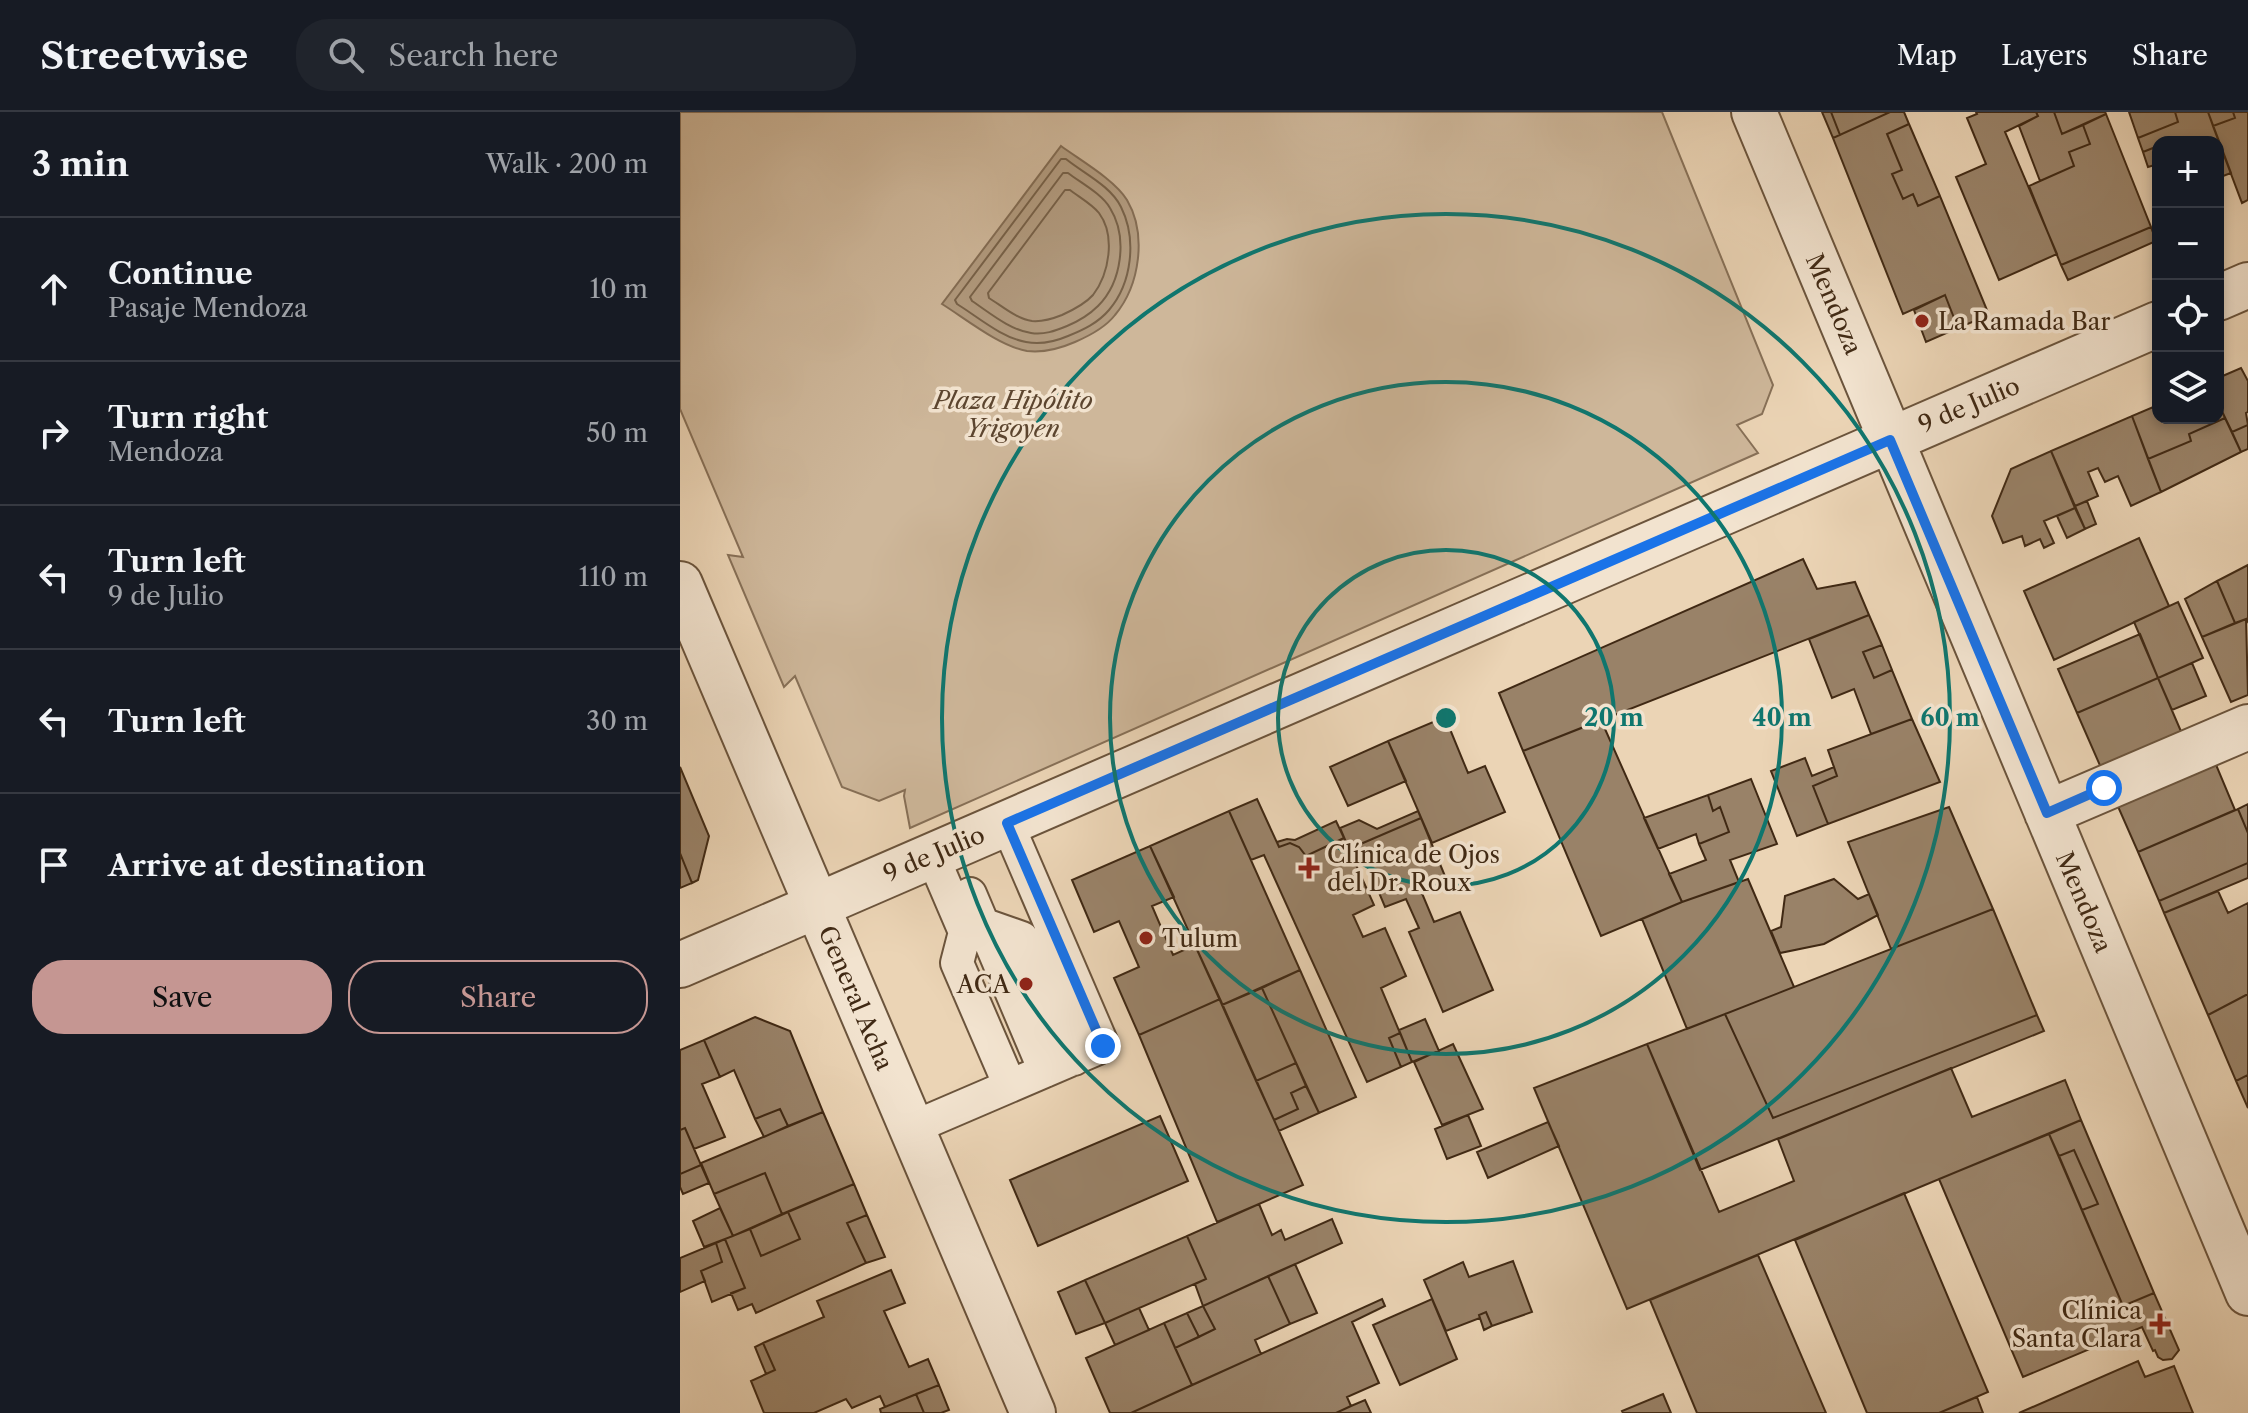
<!DOCTYPE html>
<html lang="en">
<head>
<meta charset="utf-8">
<style>
  body { margin:0; font-family:"Libre Caslon Text",serif; background:#20242c; color:#f1f3f6 }
  .controls { position:absolute; right:24px; top:24px; display:grid; overflow:hidden; border-radius:16px; box-shadow:0 4px 12px #0003 }
  .controls button { width:72px; height:72px; display:grid; place-items:center; padding:0; border:0; border-bottom:2px solid #363941; background:#171b24; color:#f1f3f6; font:40px sans-serif }
  .stop { position:absolute; width:24px; height:24px; margin:-18px; border:6px solid #1a73e8; border-radius:50%; background:#fff }
  .stop.end { background:#1a73e8; border-color:#fff; box-shadow:0 2px 8px #0008 }
  .list { margin:0; padding:0; list-style:none }
  h2 { display:flex; justify-content:space-between; align-items:center; height:104px; margin:0; padding:0 32px; font-size:34px }
  h2 small { font-size:26px; font-weight:400; color:#9ea1a6 }
  .list li { display:grid; grid-template-columns:52px 1fr auto; gap:24px; align-items:center; box-sizing:border-box; height:144px; padding:0 32px; border-top:2px solid #363941 }
  .list b { display:block; font-size:30px; white-space:nowrap }
  .list p { margin:0; font-size:26px; white-space:nowrap; color:#9ea1a6 }
  .list em { font-size:26px; font-style:normal; color:#9ea1a6 }
  .actions { display:flex; gap:16px; padding:24px 32px }
  .actions a { flex:1; padding:18px 0; border:2px solid #c59692; border-radius:32px; text-align:center; font-size:28px; color:#c59692 }
  .actions .main { background:#c59692; color:#111 }
  .icon { flex:none; width:44px; height:44px; fill:none; stroke:currentColor; stroke-width:2; stroke-linecap:round; stroke-linejoin:round }
  .map { position:relative; flex:none; width:1568px; height:1301px; overflow:hidden }
  header { display:flex; align-items:center; gap:48px; box-sizing:border-box; height:112px; padding:0 40px; background:#171b24; border-bottom:2px solid #363941 }
  header strong { font-size:38px }
  nav { display:flex; gap:44px; margin-inline-start:auto; font-size:28px }
  .search { width:560px; height:72px; background:#20242c; display:flex; align-items:center; gap:20px; box-sizing:border-box; padding:0 28px; border-radius:32px; color:#9ea1a6; font-size:30px }
  main { display:flex }
  aside { flex:1; background:#171b24 }
  .map>svg:first-child { display:block }
  .green { fill:#ceb79a; stroke:#877057; stroke-width:2 }
  .water { fill:#b19a7e; stroke:#846d54; stroke-width:2 }
  .lines { fill:none; stroke-linecap:round; stroke-linejoin:round }
  .shore { stroke:#786249; stroke-width:2 }
  .building { fill:#998268; stroke:#402914; stroke-width:2 }
  .lane-casing { stroke:#6b543c; stroke-width:36 }
  .street-casing { stroke:#6b543c; stroke-width:48 }
  .lane { stroke:#f2e3cf; stroke-width:32 }
  .street { stroke:#f2e3cf; stroke-width:44 }
  .route { stroke:#1a73e8; stroke-width:10 }
  .ring { fill:none; stroke:#0f766e; stroke-width:4 }
  .poi-dot { fill:#8f2418; stroke:#f2e3cf; stroke-width:3 }
  .labels { text-anchor:middle; dominant-baseline:central; stroke-width:7; stroke-linejoin:round; paint-order:stroke }
  .street-label { font-size:24px; fill:#402914; stroke:#f2e3cf }
  .poi-label { font-size:24px; fill:#402914; stroke:#f2e3cf; text-anchor:start }
  .park-label { font-size:24px; font-style:italic; fill:#5c452f; stroke:#f2e3cf }
  .centre { fill:#0f766e; stroke:#f2e3cf; stroke-width:4 }
  .ring-label { font-size:24px; text-anchor:middle; font-weight:bold; fill:#0f766e; stroke:#f2e3cf; stroke-width:7; stroke-linejoin:round; paint-order:stroke }
</style>
</head>
<body>
<header>
<strong>Streetwise</strong>
<div class="search"><svg class="icon" aria-label="search" viewBox="0 0 24 24"><circle cx="10" cy="10" r="6"/><path d="M15 15l6 6"/></svg>Search here</div>
<nav><a>Map</a><a>Layers</a><a>Share</a></nav>
</header>
<main>
<aside>
<h2>3 min<small>Walk · 200 m</small></h2>
<ul class="list">
<li><svg class="icon" aria-label="ahead" viewBox="0 0 24 24"><path d="M12 20V5M6 11l6-6 6 6"/></svg><div><b>Continue</b><p>Pasaje Mendoza</p></div><em>10 m</em></li>
<li><svg class="icon" aria-label="right" viewBox="0 0 24 24"><path d="M7 20v-9h11M14 6l5 5-5 5"/></svg><div><b>Turn right</b><p>Mendoza</p></div><em>50 m</em></li>
<li><svg class="icon" aria-label="left" viewBox="0 0 24 24"><path d="M17 20v-9H6M10 6l-5 5 5 5"/></svg><div><b>Turn left</b><p>9 de Julio</p></div><em>110 m</em></li>
<li><svg class="icon" aria-label="left" viewBox="0 0 24 24"><path d="M17 20v-9H6M10 6l-5 5 5 5"/></svg><div><b>Turn left</b></div><em>30 m</em></li>
<li><svg class="icon" aria-label="arrive" viewBox="0 0 24 24"><path d="M6 21V4h12l-3 4 3 4H6"/></svg><div><b>Arrive at destination</b></div></li>
</ul>
<div class="actions"><a class="main">Save</a><a>Share</a></div>
</aside>
<div class="map">
<svg width="1568" height="1301" viewBox="0 0 1568 1301">
  <rect width="100%" height="100%" fill="#ebd4b5"/>
  <filter id="stains"><feTurbulence type="fractalNoise" baseFrequency=".0025" numOctaves="4"/><feColorMatrix values="0 0 0 0 .2 0 0 0 0 .09 0 0 0 0 .02 0 0 0 .5 -.17"/></filter>
  <radialGradient id="worn" r=".72"><stop offset=".6" stop-color="#630" stop-opacity="0"/><stop offset="1" stop-color="#630" stop-opacity=".3"/></radialGradient>
  <path class="green" d="M 0,0 L 982,0 L 1093,273 L 1082,302 L 1057,313 L 1078,341 L 230,716 L 224,684 L 225,678 L 199,689 L 162,675 L 115,564 L 104,575 L 48,443 L 63,445 L 0,297 Z"/>
  <path class="water" d="M 381,34 C 400,48 435,68 447,88 C 467,122 460,173 435,203 C 425,216 409,224 395,230 C 379,237 364,241 347,239 C 319,234 286,207 262,192 Z"/>
  <g class="lines">
    <path class="shore" d="M 381,47 L 386,47 C 403,61 431,74 441,95 C 457,127 452,171 429,198 C 418,211 403,218 388,224 C 374,230 361,233 346,230 C 322,226 298,205 277,192 L 275,188 Z
      M 383,61 L 388,61 C 401,71 422,82 430,96 C 448,125 442,170 418,194 C 409,203 399,209 387,214 C 375,219 364,223 351,221 C 330,218 310,201 292,189 L 290,185 Z
      M 385,78 L 390,78 C 399,85 412,92 419,101 C 436,124 429,162 413,183 C 405,192 393,198 382,203 C 372,207 363,210 352,209 C 337,207 322,194 309,186 L 308,181 Z"/>
  </g>
  <path class="building" d="M 1142,0 L 1151,0 L 1160,23 L 1153,26 Z
    M 1151,0 L 1210,0 L 1160,23 Z
    M 1210,0 L 1224,0 L 1229,12 L 1207,22 L 1222,58 L 1212,62 L 1223,87 L 1233,82 L 1238,94 L 1260,84 L 1309,203 L 1278,216 L 1265,183 L 1223,202 L 1153,26 Z
    M 1296,0 L 1356,0 L 1358,4 L 1325,20 L 1377,142 L 1319,168 L 1276,65 L 1306,52 L 1287,6 L 1297,2 Z
    M 1356,0 L 1374,0 L 1382,22 L 1403,13 L 1410,32 L 1389,40 L 1394,54 L 1360,69 L 1339,14 L 1358,4 Z
    M 1374,0 L 1425,0 L 1426,2 L 1382,22 Z
    M 1449,0 L 1495,0 L 1498,10 L 1458,26 Z
    M 1495,0 L 1528,0 L 1551,61 L 1538,66 L 1538,30 L 1478,30 L 1478,34 L 1463,40 L 1458,26 L 1498,10 Z
    M 1528,0 L 1553,0 L 1555,6 L 1533,14 Z
    M 1553,0 L 1568,0 L 1568,88 L 1562,91 L 1533,14 L 1555,6 Z
    M 1426,2 L 1471,115 L 1381,153 L 1349,74 L 1394,54 L 1389,40 L 1410,32 L 1403,13 Z
    M 1229,12 L 1260,84 L 1238,94 L 1233,82 L 1223,87 L 1212,62 L 1222,58 L 1207,22 Z
    M 1478,34 L 1478,52 L 1468,55 L 1463,40 Z
    M 1471,115 L 1476,129 L 1388,168 L 1381,153 Z
    M 1265,183 L 1278,216 L 1246,230 L 1234,198 Z
    M 1561,256 L 1568,269 L 1568,300 L 1566,301 L 1568,313 L 1552,320 L 1538,291 L 1538,266 Z
    M 1538,291 L 1545,306 L 1509,322 L 1511,329 L 1468,347 L 1452,304 L 1478,293 L 1478,306 L 1538,306 Z
    M 1452,304 L 1481,380 L 1451,394 L 1438,364 L 1425,370 L 1418,356 L 1408,360 L 1418,384 L 1395,394 L 1371,339 Z
    M 1545,306 L 1561,340 L 1481,380 L 1468,347 L 1511,329 L 1509,322 Z
    M 1568,313 L 1568,337 L 1561,340 L 1552,320 Z
    M 1371,339 L 1395,396 L 1364,409 L 1374,431 L 1364,436 L 1360,427 L 1345,434 L 1342,424 L 1323,431 L 1312,404 L 1331,357 Z
    M 1407,389 L 1416,412 L 1405,417 L 1395,394 Z
    M 1395,396 L 1405,417 L 1387,426 L 1377,404 Z
    M 1459,426 L 1489,494 L 1374,548 L 1344,479 Z
    M 1123,447 L 1137,477 L 1175,470 L 1189,503 L 843,639 L 819,581 Z
    M 1568,453 L 1568,510 L 1566,507 L 1555,511 L 1537,469 Z
    M 1537,469 L 1555,511 L 1522,525 L 1505,487 Z
    M 1498,490 L 1523,546 L 1478,566 L 1454,510 Z
    M 1189,503 L 1202,533 L 1183,540 L 1194,566 L 1212,558 L 1232,607 L 1191,622 L 1174,577 L 1152,586 L 1129,527 Z
    M 1566,507 L 1568,583 L 1551,590 L 1522,525 Z
    M 1460,522 L 1478,566 L 1397,601 L 1378,557 Z
    M 1202,533 L 1212,558 L 1194,566 L 1183,540 Z
    M 1512,551 L 1526,584 L 1492,598 L 1478,566 Z
    M 1478,566 L 1503,624 L 1422,658 L 1397,601 Z
    M 765,605 L 788,661 L 805,654 L 825,700 L 752,731 L 708,629 Z
    M 1232,607 L 1260,670 L 1148,712 L 1133,674 L 1157,664 L 1148,638 Z
    M 921,608 L 1002,790 L 921,824 L 843,639 Z
    M 708,629 L 726,669 L 668,694 L 650,655 Z
    M 1125,646 L 1132,664 L 1154,655 L 1157,664 L 1133,674 L 1148,712 L 1117,724 L 1091,659 Z
    M 1534,648 L 1555,698 L 1458,740 L 1436,690 Z
    M 0,655 L 29,724 L 18,768 L 12,771 L 0,741 Z
    M 1071,667 L 1097,732 L 1050,748 L 1059,770 L 1002,790 L 989,762 L 1026,748 L 1019,732 L 1049,720 L 1040,695 L 1033,699 L 1028,683 Z
    M 1028,683 L 1033,699 L 1040,695 L 1049,720 L 1019,732 L 1016,722 L 978,737 L 964,706 Z
    M 577,687 L 599,735 L 610,731 L 619,735 L 626,744 L 664,726 L 694,793 L 673,803 L 683,825 L 705,816 L 726,864 L 701,876 L 720,921 L 709,926 L 721,955 L 687,970 L 584,743 L 571,748 L 549,699 Z
    M 1568,692 L 1568,721 L 1558,697 Z
    M 1269,695 L 1313,797 L 1211,837 L 1168,730 Z
    M 1558,697 L 1568,721 L 1568,751 L 1479,789 L 1458,740 Z
    M 549,699 L 620,858 L 542,893 L 470,734 Z
    M 738,699 L 741,706 L 669,737 L 660,716 L 679,708 L 697,717 Z
    M 741,706 L 767,769 L 741,779 L 754,810 L 780,800 L 813,878 L 763,900 L 729,820 L 739,816 L 726,787 L 705,795 L 685,747 L 675,751 L 669,737 Z
    M 656,709 L 664,726 L 626,744 L 619,735 L 610,731 L 599,735 L 597,730 L 607,727 L 615,728 Z
    M 470,734 L 494,785 L 472,794 L 493,843 L 515,833 L 540,887 L 459,923 L 434,866 L 459,855 L 439,809 L 414,820 L 392,768 Z
    M 0,741 L 12,771 L 0,776 Z
    M 1568,751 L 1568,766 L 1484,801 L 1479,789 Z
    M 1068,767 L 1114,875 L 1007,917 L 962,807 L 1002,790 Z
    M 1154,767 L 1178,787 L 1189,782 L 1198,803 L 1144,832 L 1100,841 L 1091,819 L 1101,815 L 1105,784 Z
    M 1538,779 L 1548,801 L 1568,791 L 1568,882 L 1528,903 L 1484,801 Z
    M 1313,797 L 1357,903 L 1093,1006 L 1045,902 Z
    M 620,858 L 676,985 L 639,1001 L 582,876 Z
    M 582,876 L 616,951 L 576,969 L 542,893 Z
    M 1568,882 L 1568,963 L 1556,969 L 1528,903 Z
    M 540,887 L 623,1073 L 537,1110 L 459,923 Z
    M 1045,902 L 1093,1006 L 1357,903 L 1364,919 L 1020,1058 L 967,932 Z
    M 75,905 L 110,919 L 143,1000 L 108,1014 L 100,997 L 75,1007 L 54,958 L 40,965 L 24,928 Z
    M 745,907 L 759,939 L 732,950 L 719,918 Z
    M 720,921 L 732,950 L 721,955 L 709,926 Z
    M 24,928 L 40,965 L 22,972 L 45,1025 L 14,1037 L 5,1016 L 0,1018 L 0,938 Z
    M 773,932 L 803,997 L 762,1013 L 734,950 Z
    M 967,932 L 1039,1100 L 1114,1069 L 1098,1027 L 1271,956 L 1292,1005 L 1385,968 L 1401,1008 L 947,1197 L 854,976 Z
    M 616,951 L 626,974 L 611,981 L 618,997 L 594,1008 L 576,969 Z
    M 1568,963 L 1568,996 L 1556,969 Z
    M 626,974 L 639,1001 L 599,1019 L 594,1008 L 618,997 L 611,981 Z
    M 100,997 L 108,1014 L 84,1025 L 75,1007 Z
    M 143,1000 L 174,1072 L 102,1102 L 85,1061 L 34,1082 L 21,1051 Z
    M 788,1003 L 801,1034 L 767,1047 L 755,1017 Z
    M 480,1004 L 508,1069 L 358,1134 L 330,1068 Z
    M 1401,1008 L 1474,1181 L 1443,1194 L 1402,1098 L 1418,1092 L 1394,1038 L 1379,1044 L 1369,1022 Z
    M 868,1010 L 879,1034 L 808,1066 L 797,1040 Z
    M 5,1016 L 21,1053 L 0,1062 L 0,1018 Z
    M 1369,1022 L 1443,1194 L 1474,1181 L 1499,1238 L 1492,1247 L 1483,1248 L 1478,1245 L 1475,1238 L 1473,1239 L 1462,1215 L 1343,1265 L 1259,1067 Z
    M 1394,1038 L 1418,1092 L 1402,1098 L 1379,1044 Z
    M 21,1053 L 29,1071 L 3,1082 L 0,1075 L 0,1062 Z
    M 85,1061 L 102,1102 L 53,1124 L 34,1082 Z
    M 174,1072 L 187,1103 L 167,1111 L 186,1151 L 76,1201 L 72,1192 L 58,1198 L 51,1181 L 65,1176 L 45,1127 L 70,1117 L 81,1144 L 120,1127 L 108,1100 Z
    M 1224,1081 L 1308,1280 L 1259,1301 L 1187,1301 L 1115,1128 Z
    M 579,1092 L 592,1123 L 601,1118 L 605,1128 L 652,1107 L 662,1131 L 523,1194 L 515,1172 L 526,1167 L 507,1124 Z
    M 40,1096 L 53,1124 L 24,1135 L 13,1109 Z
    M 108,1100 L 120,1127 L 81,1144 L 70,1117 Z
    M 187,1103 L 205,1145 L 186,1151 L 167,1111 Z
    M 507,1124 L 526,1167 L 425,1211 L 405,1168 Z
    M 45,1127 L 65,1176 L 32,1190 L 21,1159 L 42,1150 L 36,1131 Z
    M 36,1131 L 42,1150 L 21,1159 L 25,1169 L 0,1180 L 0,1146 Z
    M 1078,1143 L 1146,1301 L 1017,1301 L 970,1188 Z
    M 833,1149 L 852,1200 L 812,1214 L 806,1200 L 799,1203 L 800,1206 L 766,1219 L 744,1168 L 783,1150 L 789,1165 Z
    M 615,1152 L 637,1201 L 610,1212 L 588,1164 Z
    M 211,1158 L 225,1191 L 204,1199 L 229,1255 L 248,1247 L 259,1273 L 205,1295 L 200,1284 L 172,1296 L 166,1287 L 134,1301 L 84,1301 L 71,1269 L 95,1258 L 83,1231 L 144,1205 L 137,1189 Z
    M 588,1164 L 610,1212 L 575,1228 L 581,1242 L 512,1273 L 495,1236 L 535,1217 L 523,1194 Z
    M 405,1168 L 425,1211 L 396,1222 L 378,1180 Z
    M 702,1187 L 705,1194 L 672,1210 L 699,1271 L 667,1285 L 671,1294 L 656,1301 L 451,1301 Z
    M 752,1187 L 777,1247 L 720,1273 L 693,1213 Z
    M 523,1194 L 535,1217 L 519,1225 L 507,1201 Z
    M 459,1196 L 469,1218 L 435,1233 L 425,1211 Z
    M 806,1200 L 812,1214 L 804,1218 L 799,1203 Z
    M 507,1201 L 519,1225 L 495,1236 L 484,1211 Z
    M 484,1211 L 512,1273 L 451,1301 L 430,1301 L 406,1246 Z
    M 83,1231 L 95,1258 L 86,1262 L 75,1235 Z
    M 1458,1249 L 1465,1265 L 1494,1254 L 1513,1301 L 1339,1301 Z
    M 259,1273 L 269,1298 L 261,1301 L 244,1301 L 236,1282 Z
    M 236,1282 L 244,1301 L 201,1301 L 200,1297 Z
    M 983,1282 L 991,1301 L 943,1301 L 942,1299 Z
    M 1297,1285 L 1303,1301 L 1259,1301 Z
    M 685,1288 L 691,1301 L 656,1301 L 671,1294 Z"/>
  <g class="lines">
    <g class="lane-casing">
      <path id="lane" d="M 252,743 L 285,820 L 277,851 L 330,974
        M 290,782 L 365,959
        M 302,812 L 342,826 L 394,947
        M 232,1016 L 423,934 L 327,711"/>
    </g>
    <g class="street-casing">
      <path id="street" d="M 1074,0 L 1568,1181
        M 1538,186 L 1568,173
        M 0,472 L 353,1301
        M 1367,701 L 1568,615
        M 0,853 L 1478,212"/>
    </g>
    <use href="#lane" class="lane"/>
    <use href="#street" class="street"/>
  </g>
  <g class="lines">
    <path class="route" d="M 423,934 L 327,711 L 1210,328 L 1367,701 L 1424,676"/>
  </g>
  <g class="ring">
    <circle cx="766" cy="606" r="168"/>
    <circle cx="766" cy="606" r="336"/>
    <circle cx="766" cy="606" r="504"/>
  </g>
  <g class="poi-dot">
    <circle cx="1242" cy="209" r="8"/>
    <path d="M625 744h8v8h8v8h-8v8h-8v-8h-8v-8h8z"/>
    <circle cx="466" cy="826" r="8"/>
    <circle cx="346" cy="872" r="8"/>
    <path d="M1476 1200h8v8h8v8h-8v8h-8v-8h-8v-8h8z"/>
  </g>
  <g class="labels">
    <g class="street-label">
      <text transform="translate(1154 192) rotate(67)">Mendoza</text>
      <text transform="translate(1289 293) rotate(-23)">9 de Julio</text>
      <text transform="translate(254 742) rotate(-23)">9 de Julio</text>
      <text transform="translate(1404 790) rotate(67)">Mendoza</text>
      <text transform="translate(176 886) rotate(67)">General Acha</text>
    </g>
    <g class="poi-label">
      <text x="1258" y="209">La Ramada Bar</text>
      <text x="647" y="742">Clínica de Ojos<tspan x="647" dy="28">del Dr. Roux</tspan></text>
      <text x="482" y="826">Tulum</text>
      <text x="330" y="872" text-anchor="end">ACA</text>
      <text x="1462" y="1198" text-anchor="end">Clínica<tspan x="1462" dy="28">Santa Clara</tspan></text>
    </g>
    <g class="park-label">
      <text x="333" y="288">Plaza Hipólito<tspan x="333" dy="28">Yrigoyen</tspan></text>
    </g>
  </g>
  <circle cx="766" cy="606" r="12" class="centre"/>
  <g class="ring-label">
    <text x="934" y="614">20 m</text>
    <text x="1102" y="614">40 m</text>
    <text x="1270" y="614">60 m</text>
  </g>
  <rect width="100%" height="100%" filter="url(#stains)"/>
  <rect width="100%" height="100%" fill="url(#worn)"/>
</svg>
<div class="controls">
<button>+</button>
<button>−</button>
<button><svg class="icon" aria-label="locate" viewBox="0 0 24 24"><circle cx="12" cy="12" r="6"/><path d="M12 2v4M12 18v4M2 12h4M18 12h4"/></svg></button>
<button><svg class="icon" aria-label="layers" viewBox="0 0 24 24"><path d="M12 4l9 5-9 5-9-5zM3 14l9 5 9-5"/></svg></button>
</div>
<div class="stop" style="left:1424px;top:676px"></div>
<div class="stop end" style="left:423px;top:934px"></div>
</div>
</main>
</body>
</html>
